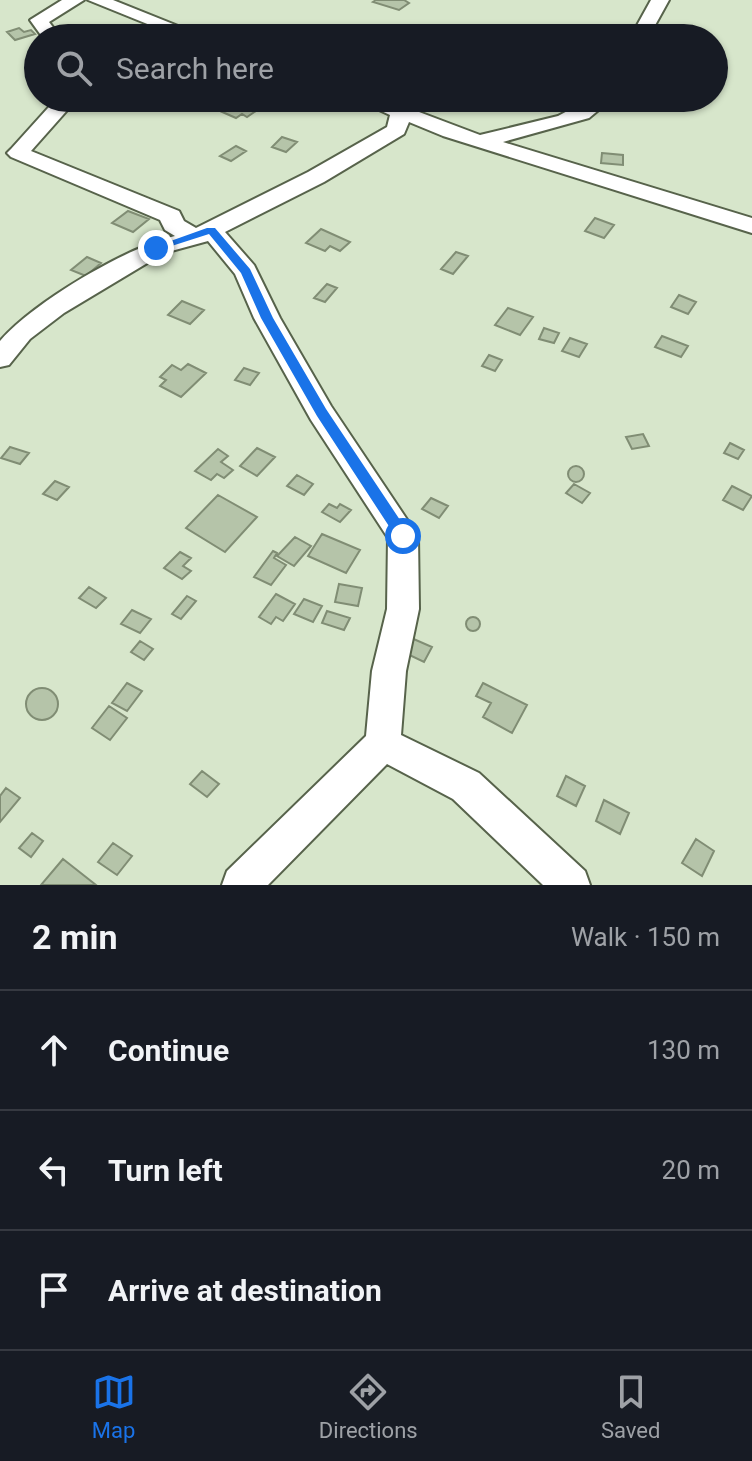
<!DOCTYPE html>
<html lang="en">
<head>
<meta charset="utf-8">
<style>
  body { margin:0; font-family:Roboto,sans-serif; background:#242831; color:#f1f3f6 }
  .stop { position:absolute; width:24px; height:24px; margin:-18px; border:6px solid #1a73e8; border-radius:50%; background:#fff }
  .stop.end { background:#1a73e8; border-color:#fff; box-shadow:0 2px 8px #0008 }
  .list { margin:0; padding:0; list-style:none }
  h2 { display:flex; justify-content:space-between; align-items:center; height:104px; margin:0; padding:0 32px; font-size:34px }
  h2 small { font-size:26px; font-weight:400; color:#9ea1a6 }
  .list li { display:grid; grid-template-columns:52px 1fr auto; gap:24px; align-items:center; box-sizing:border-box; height:120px; padding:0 32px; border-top:2px solid #363941 }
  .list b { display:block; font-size:30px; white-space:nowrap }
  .list em { font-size:26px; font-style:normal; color:#9ea1a6 }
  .icon { flex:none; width:44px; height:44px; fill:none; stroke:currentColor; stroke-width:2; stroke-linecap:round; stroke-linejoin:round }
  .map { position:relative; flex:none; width:752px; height:885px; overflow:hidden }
  .search { position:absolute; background:#171b24; box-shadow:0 2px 6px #0004; left:24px; right:24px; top:24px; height:88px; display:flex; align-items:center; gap:20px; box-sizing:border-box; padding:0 28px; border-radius:44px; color:#9ea1a6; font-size:30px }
  .sheet { height:464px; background:#171b24 }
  nav { display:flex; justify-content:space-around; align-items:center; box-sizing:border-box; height:112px; border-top:2px solid #363941; background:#171b24; font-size:22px; color:#9ea1a6 }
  nav a { display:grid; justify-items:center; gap:4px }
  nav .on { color:#1a73e8 }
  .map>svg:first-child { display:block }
  .building { fill:#b5c4a9; stroke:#808d74; stroke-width:2 }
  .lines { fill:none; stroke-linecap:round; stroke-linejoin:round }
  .minor-casing { stroke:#57634b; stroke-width:4 }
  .minor { fill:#fff; fill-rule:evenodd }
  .route { fill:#1a73e8 }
</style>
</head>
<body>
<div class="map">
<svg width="752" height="885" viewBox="0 0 752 885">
  <rect width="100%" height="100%" fill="#d7e6cb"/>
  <path class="building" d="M 376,0 L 404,0 L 409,3 L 399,10 L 373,2 Z
    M 19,28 L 24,32 L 31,30 L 35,34 L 15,40 L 7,32 Z
    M 235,98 L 275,98 L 247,117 L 242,114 L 236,118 L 220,111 L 238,99 Z
    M 282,137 L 297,142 L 286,152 L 272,147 Z
    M 236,146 L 246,151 L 231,161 L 220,156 Z
    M 602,153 L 623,155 L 623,165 L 601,163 Z
    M 128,211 L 149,219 L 133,232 L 112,223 Z
    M 595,218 L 614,225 L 604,238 L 585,231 Z
    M 321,229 L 350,242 L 340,251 L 330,246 L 325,251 L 306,243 Z
    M 456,252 L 468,256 L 453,274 L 441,269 Z
    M 87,257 L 101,263 L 86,276 L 71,270 Z
    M 327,284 L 337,288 L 325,302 L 314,298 Z
    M 679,295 L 696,302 L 688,314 L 671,307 Z
    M 182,301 L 204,310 L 190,324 L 168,315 Z
    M 508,308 L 533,317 L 520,335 L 495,325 Z
    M 544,328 L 559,333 L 554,343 L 539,339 Z
    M 662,336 L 688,346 L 681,357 L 655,347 Z
    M 570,338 L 587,344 L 579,357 L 562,351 Z
    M 489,355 L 502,360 L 495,371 L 482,366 Z
    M 188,364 L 206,373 L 181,397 L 160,386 L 166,380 L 160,377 L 172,365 L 181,370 Z
    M 244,368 L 259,373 L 250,385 L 235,380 Z
    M 643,434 L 649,446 L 632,449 L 626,437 Z
    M 730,443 L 744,450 L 738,459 L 724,453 Z
    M 10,447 L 29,453 L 20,464 L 1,458 Z
    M 257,448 L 275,457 L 257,476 L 240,466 Z
    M 218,449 L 228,456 L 221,462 L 233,470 L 224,478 L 217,474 L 211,480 L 195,471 Z
    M568 474a8 8 0 1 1 16 0a8 8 0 1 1-16 0Z
    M 297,475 L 313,484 L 304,495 L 287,486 Z
    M 55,481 L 69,487 L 57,500 L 43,494 Z
    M 574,484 L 590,493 L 582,503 L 566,493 Z
    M 732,486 L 752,496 L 743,510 L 723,500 Z
    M 218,495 L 257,517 L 225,552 L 186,528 Z
    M 431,498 L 448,506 L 439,518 L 422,509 Z
    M 329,504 L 337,508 L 340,504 L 351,510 L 340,522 L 322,512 Z
    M 322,534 L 360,550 L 346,573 L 308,556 Z
    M 295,537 L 311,546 L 294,566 L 277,556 Z
    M 273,551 L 277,553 L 274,558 L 286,565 L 271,585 L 254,577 Z
    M 180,552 L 191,558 L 183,566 L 191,571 L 182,579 L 164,568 Z
    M 339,584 L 362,588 L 358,606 L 335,602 Z
    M 89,587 L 106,598 L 96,608 L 79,598 Z
    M 276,594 L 295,604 L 283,621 L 276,617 L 271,624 L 259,617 Z
    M 187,596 L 196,601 L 181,619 L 172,614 Z
    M 304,599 L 322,606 L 313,622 L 294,614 Z
    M 132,610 L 151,619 L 140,633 L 121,624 Z
    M 327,611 L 350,618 L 344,630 L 322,623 Z
    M466 624a7 7 0 1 1 14 0a7 7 0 1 1-14 0Z
    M 409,637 L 432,647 L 424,662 L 401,651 Z
    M 140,641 L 153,649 L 144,660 L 131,652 Z
    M 127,683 L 142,691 L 127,711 L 112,703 Z
    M 483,683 L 527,705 L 512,733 L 483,717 L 491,703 L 476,696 Z
    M26 704a16 16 0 1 1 32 0a16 16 0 1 1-32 0Z
    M 109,706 L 127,718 L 110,740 L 92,728 Z
    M 202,771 L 219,784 L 207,797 L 190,784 Z
    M 566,776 L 585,786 L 576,806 L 557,796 Z
    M 6,788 L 20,798 L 0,822 L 0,796 Z
    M 604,800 L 629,813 L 620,834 L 596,821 Z
    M 32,833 L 43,841 L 31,857 L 19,848 Z
    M 696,839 L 714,851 L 702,876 L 682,863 Z
    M 113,843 L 132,856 L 117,875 L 98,862 Z
    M 63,859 L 96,885 L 41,885 Z"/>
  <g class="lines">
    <g class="minor-casing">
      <path id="minor" d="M 62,0 L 84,0 L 49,22 L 61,38 L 43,38 L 30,20 Z
        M 88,0 L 113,0 L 208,38 L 182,38 Z
        M 651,0 L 669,0 L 648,38 L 630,38 Z
        M 57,98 L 78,98 L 31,151 L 179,211 L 184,221 L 196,228 L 308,172 L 387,127 L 390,115 L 353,98 L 382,98 L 480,135 L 558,116 L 592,98 L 613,98 L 589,118 L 503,142 L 752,218 L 752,233 L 443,136 L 409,122 L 404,134 L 324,182 L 225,232 L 254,265 L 280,318 L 331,406 L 418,536 L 419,609 L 406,671 L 401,735 L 479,773 L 585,871 L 590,885 L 543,885 L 453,799 L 387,764 L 268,885 L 222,885 L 227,871 L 366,736 L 372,671 L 387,609 L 388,538 L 311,420 L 254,318 L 235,274 L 208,241 L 164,253 L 64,313 L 30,339 L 9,365 L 0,367 L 0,341 C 34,302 125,248 175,236 L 165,230 L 160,220 L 11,157 L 7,153 L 11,149 Z"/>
    </g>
    <use href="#minor" class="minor"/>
  </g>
  <path class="route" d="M 207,228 L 215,228 L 250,269 L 273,318 L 326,409 L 408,532 L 408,540 L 398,540 L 317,416 L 261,318 L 241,273 L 209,234 L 156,251 L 151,248 Z"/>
</svg>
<div class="stop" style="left:403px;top:536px"></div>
<div class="stop end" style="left:156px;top:248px"></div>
<div class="search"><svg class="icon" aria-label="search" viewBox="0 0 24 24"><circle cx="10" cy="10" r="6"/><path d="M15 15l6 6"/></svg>Search here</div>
</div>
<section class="sheet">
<h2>2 min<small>Walk · 150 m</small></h2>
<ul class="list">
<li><svg class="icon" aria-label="ahead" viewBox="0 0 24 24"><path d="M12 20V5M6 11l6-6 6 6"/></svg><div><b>Continue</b></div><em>130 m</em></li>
<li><svg class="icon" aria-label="left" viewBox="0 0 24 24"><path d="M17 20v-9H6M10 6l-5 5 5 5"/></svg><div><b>Turn left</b></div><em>20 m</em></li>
<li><svg class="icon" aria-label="arrive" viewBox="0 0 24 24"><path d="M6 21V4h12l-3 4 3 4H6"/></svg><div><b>Arrive at destination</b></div></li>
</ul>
</section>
<nav>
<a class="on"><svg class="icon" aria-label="map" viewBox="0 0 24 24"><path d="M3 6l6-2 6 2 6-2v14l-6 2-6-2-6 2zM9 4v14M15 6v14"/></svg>Map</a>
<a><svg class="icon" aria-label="directions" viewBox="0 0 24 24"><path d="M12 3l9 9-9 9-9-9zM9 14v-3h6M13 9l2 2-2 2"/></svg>Directions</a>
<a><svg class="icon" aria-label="saved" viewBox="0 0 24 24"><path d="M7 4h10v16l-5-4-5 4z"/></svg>Saved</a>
</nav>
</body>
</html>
